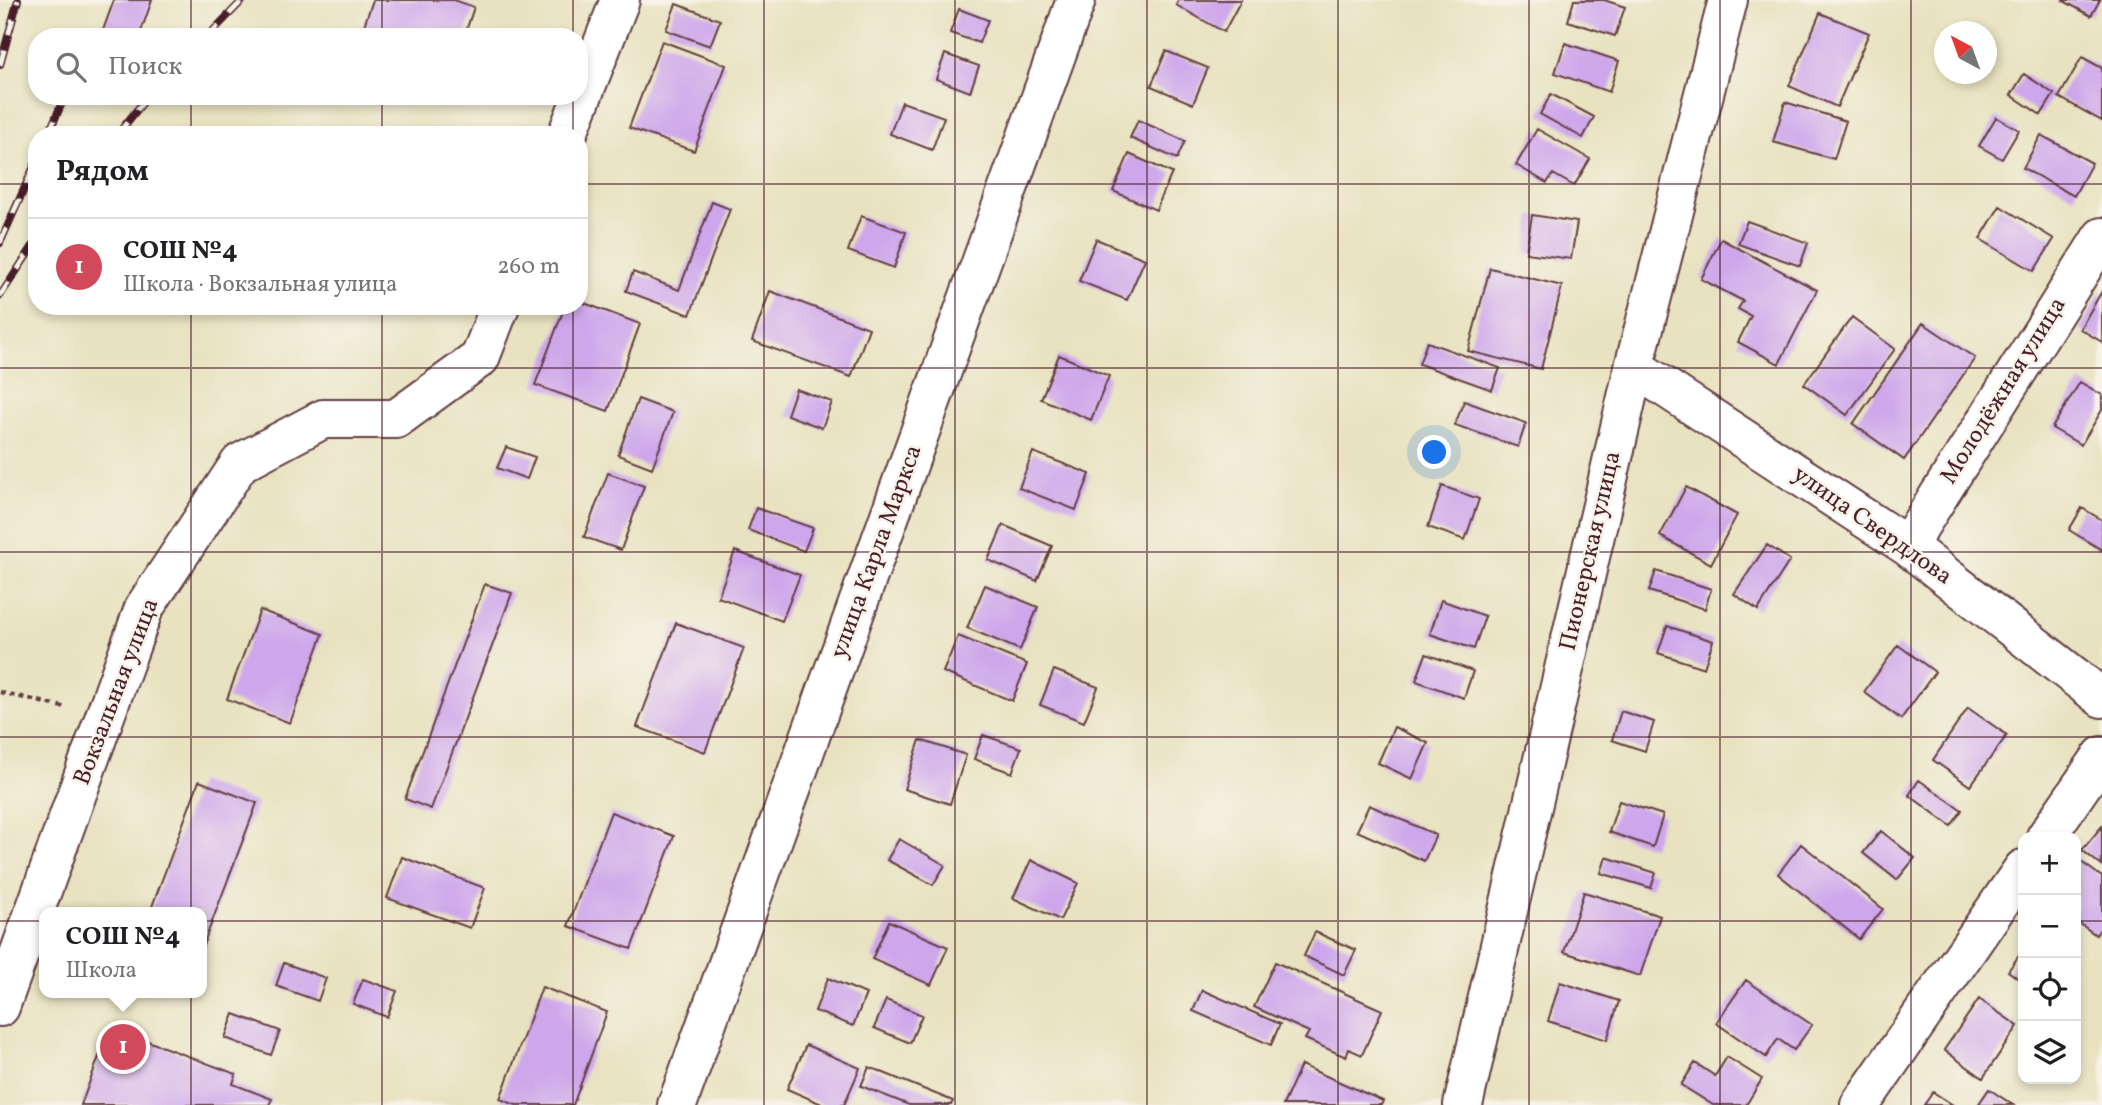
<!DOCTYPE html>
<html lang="ru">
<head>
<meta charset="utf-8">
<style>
  body { margin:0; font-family:Vollkorn,serif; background:#f2f2f2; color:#202124 }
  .controls { position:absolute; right:21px; bottom:21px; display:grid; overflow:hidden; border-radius:14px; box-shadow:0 4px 10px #0003 }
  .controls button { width:63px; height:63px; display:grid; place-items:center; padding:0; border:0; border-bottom:2px solid #e0e0e0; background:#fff; color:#202124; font:35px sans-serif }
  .compass { position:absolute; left:1934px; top:21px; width:63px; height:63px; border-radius:50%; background:#fff; box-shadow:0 4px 10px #0003; rotate:319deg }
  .you { position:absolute; left:1435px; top:453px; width:24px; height:24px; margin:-18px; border:5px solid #fff; border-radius:50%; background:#1a73e8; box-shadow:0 0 0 10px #1a73e833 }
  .badge { display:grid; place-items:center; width:46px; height:46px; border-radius:50%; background:#d1495b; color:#fff; font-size:23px; font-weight:700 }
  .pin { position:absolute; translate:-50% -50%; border:4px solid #fff; box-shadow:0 2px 7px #0006 }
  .popup { position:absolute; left:39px; top:907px; width:168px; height:91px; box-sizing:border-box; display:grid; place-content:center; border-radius:14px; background:#fff; filter:drop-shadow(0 2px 5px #0005); font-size:23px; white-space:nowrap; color:#757577 }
  .popup b { font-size:26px; color:#202124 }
  .popup::after { content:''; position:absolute; left:50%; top:100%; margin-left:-14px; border:14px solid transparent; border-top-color:#fff }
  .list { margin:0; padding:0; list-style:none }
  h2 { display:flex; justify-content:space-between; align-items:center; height:91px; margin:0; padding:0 28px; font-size:30px }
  h2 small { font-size:23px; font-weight:400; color:#757577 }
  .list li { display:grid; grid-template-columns:46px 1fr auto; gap:21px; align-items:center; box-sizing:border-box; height:98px; padding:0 28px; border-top:2px solid #e0e0e0 }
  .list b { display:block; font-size:26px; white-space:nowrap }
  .list p { margin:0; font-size:23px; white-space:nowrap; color:#757577 }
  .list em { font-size:23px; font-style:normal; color:#757577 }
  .icon { flex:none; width:38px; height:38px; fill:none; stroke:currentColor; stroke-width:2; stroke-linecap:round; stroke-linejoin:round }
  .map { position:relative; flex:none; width:2102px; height:1105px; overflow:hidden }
  .search { position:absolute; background:#fff; box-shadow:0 4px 10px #0003; left:28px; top:28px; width:560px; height:77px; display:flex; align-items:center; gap:18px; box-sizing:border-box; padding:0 24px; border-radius:28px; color:#757577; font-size:26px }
  .panel { position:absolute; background:#fff; box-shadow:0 4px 10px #0003; left:28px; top:126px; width:560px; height:189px; border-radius:28px }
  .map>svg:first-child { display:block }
  .building { fill:#cea6eb }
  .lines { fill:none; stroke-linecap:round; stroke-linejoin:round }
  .minor-casing { stroke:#623c41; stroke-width:42 }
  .path { stroke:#623c41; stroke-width:4.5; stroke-dasharray:5 5; stroke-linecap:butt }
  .minor { stroke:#fff; stroke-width:38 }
  .rail-casing { stroke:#4a1f2b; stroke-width:8 }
  .rail { stroke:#f7f3e8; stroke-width:5; stroke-dasharray:16; stroke-linecap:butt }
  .grid { fill:none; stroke:#4a1f2b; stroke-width:2; stroke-opacity:0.55 }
  .labels { text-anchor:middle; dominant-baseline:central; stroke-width:5; stroke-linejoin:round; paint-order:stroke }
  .street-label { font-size:24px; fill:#4a1f2b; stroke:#f7f3e8 }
</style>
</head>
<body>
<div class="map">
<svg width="2102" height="1105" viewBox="0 0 2102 1105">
  <rect width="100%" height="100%" fill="#f7f3e8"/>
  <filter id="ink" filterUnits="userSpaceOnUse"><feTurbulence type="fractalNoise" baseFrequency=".0143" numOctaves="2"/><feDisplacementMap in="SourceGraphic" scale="14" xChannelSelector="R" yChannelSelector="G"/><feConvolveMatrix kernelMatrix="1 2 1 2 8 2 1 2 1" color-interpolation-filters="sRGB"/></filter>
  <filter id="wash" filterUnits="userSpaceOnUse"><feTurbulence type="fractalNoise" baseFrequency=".00686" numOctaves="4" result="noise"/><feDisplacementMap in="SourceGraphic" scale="28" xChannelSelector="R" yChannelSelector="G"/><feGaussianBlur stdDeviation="1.57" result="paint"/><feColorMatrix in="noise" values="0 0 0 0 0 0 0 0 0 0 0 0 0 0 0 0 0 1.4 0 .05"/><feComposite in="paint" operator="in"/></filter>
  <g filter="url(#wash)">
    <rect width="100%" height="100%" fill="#e8e2c0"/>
    <g id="blocks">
      <path class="building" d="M 114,0 L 152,0 L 139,37 L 111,37 L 102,33 Z
        M 373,0 L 454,0 L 474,7 L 464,37 L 360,37 Z
        M 1179,0 L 1241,0 L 1224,32 L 1176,5 Z
        M 1574,0 L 1604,0 L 1625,7 L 1615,36 L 1568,21 Z
        M 2062,0 L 2100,0 L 2091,16 Z
        M 676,4 L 720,20 L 710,46 L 666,30 Z
        M 959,9 L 988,20 L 979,43 L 950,33 Z
        M 1820,13 L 1869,33 L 1837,107 L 1789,86 Z
        M 662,41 L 726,65 L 694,151 L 629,128 Z
        M 1565,43 L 1619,61 L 1609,92 L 1555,73 Z
        M 1166,51 L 1208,68 L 1193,104 L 1151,86 Z
        M 945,54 L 979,66 L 970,92 L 936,79 Z
        M 2082,57 L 2102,68 L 2102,121 L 2059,97 Z
        M 2024,74 L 2054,94 L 2041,115 L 2011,95 Z
        M 1551,94 L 1594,117 L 1583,138 L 1540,114 Z
        M 902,102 L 944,117 L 932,150 L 890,134 Z
        M 1785,102 L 1846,121 L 1834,159 L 1773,142 Z
        M 1996,117 L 2019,130 L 2002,159 L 1979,146 Z
        M 1138,120 L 1185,141 L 1177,159 L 1130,138 Z
        M 1537,129 L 1590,159 L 1574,186 L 1553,174 L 1547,183 L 1516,165 Z
        M 2041,135 L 2092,163 L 2074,196 L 2023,168 Z
        M 1129,154 L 1172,173 L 1156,210 L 1113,191 Z
        M 712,202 L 730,209 L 690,315 L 626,291 L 633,272 L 679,290 Z
        M 2000,206 L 2054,239 L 2034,271 L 1980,239 Z
        M 1532,215 L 1577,222 L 1571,259 L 1526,253 Z
        M 861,216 L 906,232 L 894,268 L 848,251 Z
        M 1747,221 L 1808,243 L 1800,266 L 1738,244 Z
        M 1096,239 L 1145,259 L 1127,300 L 1079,281 Z
        M 1721,239 L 1817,290 L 1779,364 L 1738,342 L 1751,316 L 1738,309 L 1743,301 L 1701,279 Z
        M 1490,268 L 1562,286 L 1541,369 L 1468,351 Z
        M 770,291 L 869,328 L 851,377 L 752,341 Z
        M 2102,291 L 2102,342 L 2080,329 Z
        M 579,301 L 640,324 L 608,411 L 535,385 L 565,306 L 579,306 Z
        M 1852,317 L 1895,349 L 1847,415 L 1804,384 Z
        M 1923,323 L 1975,358 L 1904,460 L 1853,424 Z
        M 1427,342 L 1500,368 L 1492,390 L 1419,364 Z
        M 1059,355 L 1109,376 L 1091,420 L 1041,399 Z
        M 2080,382 L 2102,395 L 2102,410 L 2081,445 L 2052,428 Z
        M 796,389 L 832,402 L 822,428 L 787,415 Z
        M 638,399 L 673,412 L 652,468 L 618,455 Z
        M 1464,401 L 1526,423 L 1518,447 L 1455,425 Z
        M 506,447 L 535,457 L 527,479 L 497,468 Z
        M 1033,452 L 1090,474 L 1076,510 L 1019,488 Z
        M 608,473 L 644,486 L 621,550 L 584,537 Z
        M 1442,486 L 1479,499 L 1465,540 L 1428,527 Z
        M 1686,487 L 1737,515 L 1711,564 L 1660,536 Z
        M 756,508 L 813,528 L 804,551 L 748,530 Z
        M 2082,508 L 2102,520 L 2102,550 L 2069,530 Z
        M 1003,525 L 1052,546 L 1037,581 L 988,560 Z
        M 1767,545 L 1790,560 L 1758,610 L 1734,594 Z
        M 735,551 L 800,575 L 782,621 L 718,597 Z
        M 1656,571 L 1711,589 L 1705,609 L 1649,591 Z
        M 485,584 L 512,593 L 431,809 L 405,799 Z
        M 985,585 L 1038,607 L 1020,650 L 967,628 Z
        M 1441,600 L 1485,616 L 1474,649 L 1430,634 Z
        M 260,610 L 323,634 L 290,723 L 227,699 Z
        M 676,623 L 744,648 L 705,752 L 637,727 Z
        M 1667,626 L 1713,641 L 1704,668 L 1658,653 Z
        M 958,636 L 1027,664 L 1012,701 L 943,672 Z
        M 1898,645 L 1935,672 L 1901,719 L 1864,692 Z
        M 1426,654 L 1473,671 L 1464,698 L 1416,681 Z
        M 1054,670 L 1098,687 L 1084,722 L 1040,705 Z
        M 1968,708 L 2007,735 L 1970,786 L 1933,760 Z
        M 1621,711 L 1654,722 L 1645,751 L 1612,740 Z
        M 1394,727 L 1428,743 L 1412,779 L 1378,763 Z
        M 983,735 L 1021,748 L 1012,773 L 974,759 Z
        M 920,740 L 966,755 L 950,804 L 904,789 Z
        M 1919,780 L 1962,810 L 1951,826 L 1909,795 Z
        M 199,781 L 257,803 L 202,948 L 202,912 L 150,912 Z
        M 1619,801 L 1663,815 L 1653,847 L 1609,832 Z
        M 1369,805 L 1436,835 L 1424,861 L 1357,831 Z
        M 611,812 L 674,836 L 631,949 L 568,926 Z
        M 2102,826 L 2102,866 L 2082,850 Z
        M 1881,831 L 1915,858 L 1897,880 L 1863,853 Z
        M 899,839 L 945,865 L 933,885 L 887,860 Z
        M 1801,844 L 1883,909 L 1859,939 L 1778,874 Z
        M 402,857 L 485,888 L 470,928 L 387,898 Z
        M 1606,857 L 1656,873 L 1651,888 L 1601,873 Z
        M 2076,858 L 2102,877 L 2102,926 L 2096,935 L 2076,921 Z
        M 1031,860 L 1078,883 L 1060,920 L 1013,898 Z
        M 1584,892 L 1660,916 L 1640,976 L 1564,952 Z
        M 889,921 L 948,947 L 931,985 L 872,959 Z
        M 1315,932 L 1356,950 L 1344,975 L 1304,956 Z
        M 2023,950 L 2023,982 L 2008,971 Z
        M 1275,962 L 1382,1010 L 1362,1055 L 1349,1049 L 1346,1057 L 1305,1039 L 1309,1032 L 1254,1007 Z
        M 284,963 L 326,978 L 318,1001 L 276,986 Z
        M 828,978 L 866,994 L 853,1026 L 815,1011 Z
        M 363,979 L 397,991 L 387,1017 L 353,1004 Z
        M 1746,980 L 1812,1025 L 1794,1050 L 1778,1039 L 1766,1057 L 1716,1023 Z
        M 1560,982 L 1619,1001 L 1607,1040 L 1548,1021 Z
        M 542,987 L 607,1012 L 573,1105 L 516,1105 L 500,1099 Z
        M 1202,990 L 1280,1024 L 1271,1045 L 1193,1011 Z
        M 1979,999 L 2018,1026 L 1983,1078 L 1944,1050 Z
        M 886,1000 L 922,1015 L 910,1043 L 874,1028 Z
        M 234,1014 L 280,1031 L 271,1055 L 225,1038 Z
        M 110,1027 L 236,1074 L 233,1084 L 272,1099 L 269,1105 L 81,1105 Z
        M 806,1045 L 860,1068 L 844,1105 L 824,1105 L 787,1089 Z
        M 1727,1057 L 1762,1079 L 1746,1105 L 1713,1105 L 1681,1085 L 1695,1063 L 1715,1076 Z
        M 1301,1065 L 1383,1101 L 1381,1105 L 1283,1105 Z
        M 869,1067 L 953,1101 L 951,1105 L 909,1105 L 861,1086 Z
        M 1989,1089 L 2013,1105 L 1978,1105 Z
        M 1933,1092 L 1953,1105 L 1924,1105 Z"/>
    </g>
  </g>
  <g filter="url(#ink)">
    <use href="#blocks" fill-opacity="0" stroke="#623c41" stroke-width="2"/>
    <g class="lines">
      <g class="minor-casing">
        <path id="minor" d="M 567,135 L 620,0
          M 1634,367 L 1907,546 L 2102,698
          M 1907,546 L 2102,237
          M 2046,837 L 2102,756
          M 0,1007 L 144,608 L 240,463 L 323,419 L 396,419 L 480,358 L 500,306
          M 677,1105 L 1076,0
          M 1463,1105 L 1634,367 L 1728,0
          M 1860,1105 L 2023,869"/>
      </g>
      <path class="path" d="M 0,692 L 67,708"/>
      <use href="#minor" class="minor"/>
      <g class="rail-casing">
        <path id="rail" d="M 207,37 L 243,0
          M 0,65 L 18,0
          M 48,135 L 65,96
          M 117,135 L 148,96
          M 0,243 L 37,160
          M 0,296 L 37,240"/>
      </g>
      <use href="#rail" class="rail"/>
    </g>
  </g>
  <path class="grid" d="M 191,0 L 191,37M 382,0 L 382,37M 573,0 L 573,37M 764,0 L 764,1105M 955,0 L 955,1105M 1147,0 L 1147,1105M 1338,0 L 1338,1105M 1529,0 L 1529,1105M 1720,0 L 1720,1105M 1911,0 L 1911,1105M 191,96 L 191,135M 382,96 L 382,135M 573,96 L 573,135M 0,184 L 37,184M 579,184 L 2102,184M 191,306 L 191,1105M 382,306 L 382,1105M 573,306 L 573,1105M 0,368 L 2102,368M 0,552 L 2102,552M 0,737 L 2102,737M 0,921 L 2023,921M 2076,921 L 2102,921"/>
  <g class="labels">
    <g class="street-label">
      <text transform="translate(2004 391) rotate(-58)">Молодёжная улица</text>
      <text transform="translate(1872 526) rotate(35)">улица Свердлова</text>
      <text transform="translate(1591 551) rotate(-77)">Пионерская улица</text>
      <text transform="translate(877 552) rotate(-70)">улица Карла Маркса</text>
      <text transform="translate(117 692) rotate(-69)">Вокзальная улица</text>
    </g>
  </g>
</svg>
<div class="controls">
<button>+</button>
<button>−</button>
<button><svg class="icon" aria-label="locate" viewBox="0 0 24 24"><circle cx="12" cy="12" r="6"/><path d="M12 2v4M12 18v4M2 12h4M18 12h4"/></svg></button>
<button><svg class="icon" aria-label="layers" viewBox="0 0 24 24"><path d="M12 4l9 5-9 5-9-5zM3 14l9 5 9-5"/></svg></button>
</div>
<svg class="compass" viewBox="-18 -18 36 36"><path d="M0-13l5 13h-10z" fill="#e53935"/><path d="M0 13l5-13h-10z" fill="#757577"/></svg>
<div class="you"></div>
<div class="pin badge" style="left:123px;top:1047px">1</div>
<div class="popup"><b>СОШ №4</b>Школа</div>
<div class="search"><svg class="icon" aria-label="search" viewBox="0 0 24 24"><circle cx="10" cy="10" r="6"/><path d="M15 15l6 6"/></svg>Поиск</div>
<section class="panel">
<h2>Рядом<small></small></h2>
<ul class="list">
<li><span class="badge">1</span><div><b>СОШ №4</b><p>Школа · Вокзальная улица</p></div><em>260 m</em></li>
</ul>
</section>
</div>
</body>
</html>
